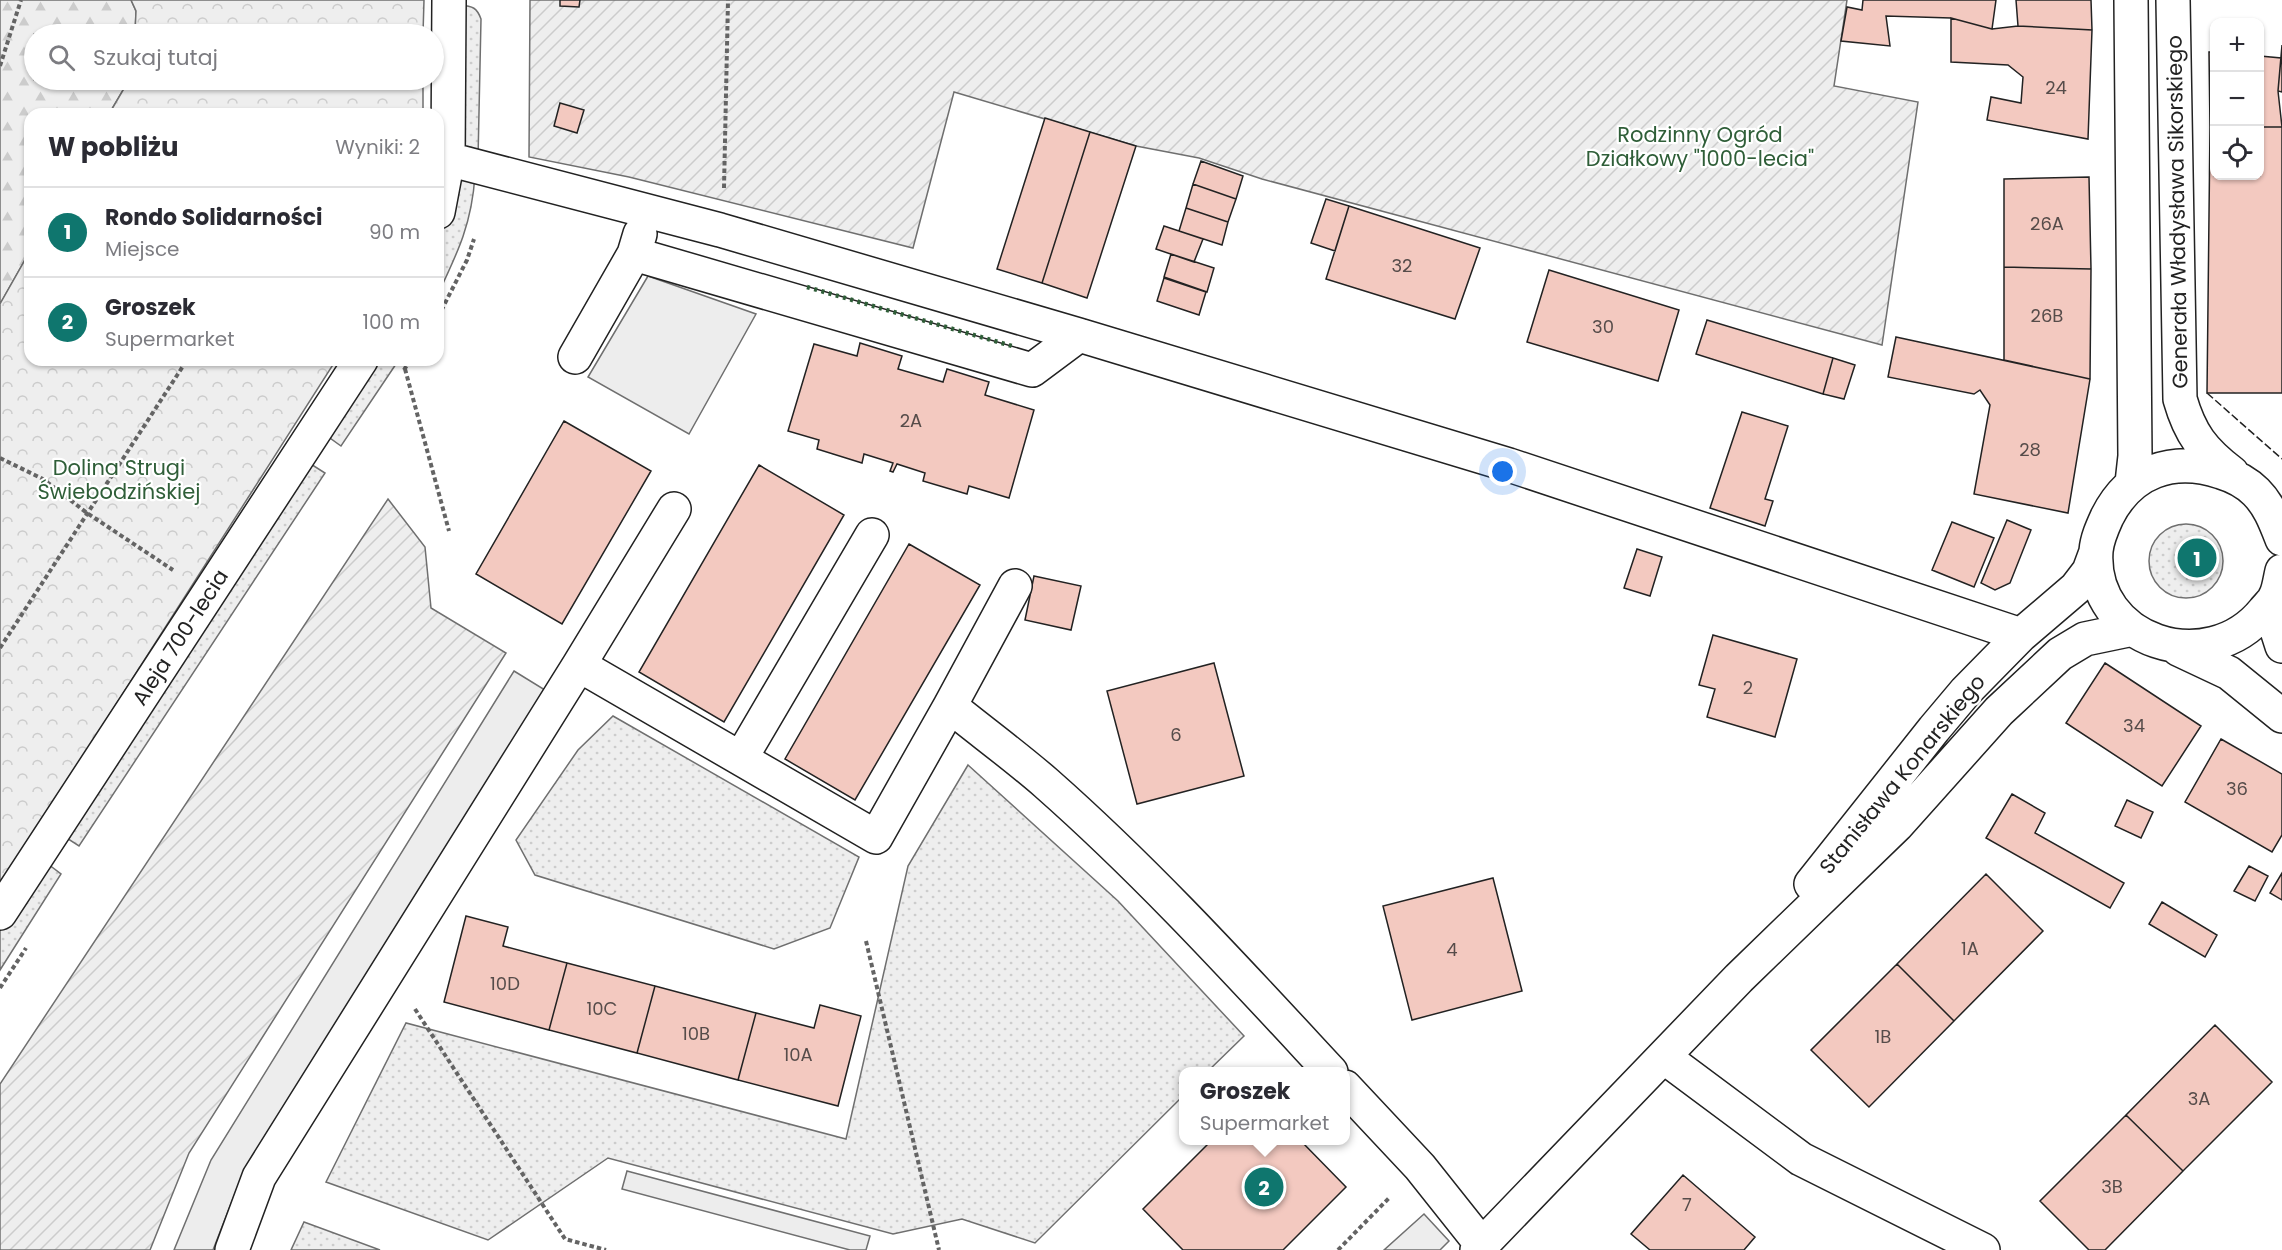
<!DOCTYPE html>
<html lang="pl">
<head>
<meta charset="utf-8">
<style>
  body { margin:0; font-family:Poppins,sans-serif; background:#f2f2f3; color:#2b2b33 }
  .controls { position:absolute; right:18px; top:18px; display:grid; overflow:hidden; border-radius:12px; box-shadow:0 2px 4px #0004 }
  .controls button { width:54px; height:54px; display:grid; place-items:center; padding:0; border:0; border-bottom:2px solid #e1e1e2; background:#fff; color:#2b2b33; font:30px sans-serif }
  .you { position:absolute; left:1503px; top:472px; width:21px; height:21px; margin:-15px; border:4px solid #fff; border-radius:50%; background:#1a73e8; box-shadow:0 0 0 9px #1a73e833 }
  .badge { display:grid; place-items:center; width:39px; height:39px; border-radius:50%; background:#0f766e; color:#fff; font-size:20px; font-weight:700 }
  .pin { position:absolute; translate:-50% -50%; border:3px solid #fff; box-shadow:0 2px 6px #0006 }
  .popup { position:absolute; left:1179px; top:1067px; width:171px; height:78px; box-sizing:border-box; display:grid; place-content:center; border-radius:12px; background:#fff; filter:drop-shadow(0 2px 4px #0005); font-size:20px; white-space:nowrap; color:#7c7c81 }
  .popup b { font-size:22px; color:#2b2b33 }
  .popup::after { content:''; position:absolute; left:50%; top:100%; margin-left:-12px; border:12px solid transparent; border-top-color:#fff }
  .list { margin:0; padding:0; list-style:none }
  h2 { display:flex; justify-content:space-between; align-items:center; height:78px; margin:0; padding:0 24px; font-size:26px }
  h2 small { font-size:20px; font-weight:400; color:#7c7c81 }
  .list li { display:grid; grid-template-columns:39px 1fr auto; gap:18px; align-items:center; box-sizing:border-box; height:90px; padding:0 24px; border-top:2px solid #e1e1e2 }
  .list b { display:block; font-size:22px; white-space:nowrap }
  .list p { margin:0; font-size:20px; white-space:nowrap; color:#7c7c81 }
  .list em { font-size:20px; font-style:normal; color:#7c7c81 }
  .icon { flex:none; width:33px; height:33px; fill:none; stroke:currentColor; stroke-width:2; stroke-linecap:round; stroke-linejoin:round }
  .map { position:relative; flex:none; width:2282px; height:1250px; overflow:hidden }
  .search { position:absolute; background:#fff; box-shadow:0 2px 4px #0004; left:24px; top:24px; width:420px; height:66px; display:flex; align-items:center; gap:15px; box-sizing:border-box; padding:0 21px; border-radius:33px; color:#7c7c81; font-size:22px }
  .panel { position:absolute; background:#fff; box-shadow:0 2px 4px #0004; left:24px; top:108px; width:420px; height:258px; border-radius:18px }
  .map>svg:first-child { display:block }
  .grass { fill:url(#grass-dots); stroke:#6f6f6f; stroke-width:1.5 }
  .forest { fill:url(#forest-firs); stroke:#6f6f6f; stroke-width:1.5 }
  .park { fill:url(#park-crowns); stroke:#6f6f6f; stroke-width:1.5 }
  .garden { fill:url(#garden-furrows); stroke:#6f6f6f; stroke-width:1.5 }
  .parking { fill:#ededed; stroke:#6f6f6f; stroke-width:1.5 }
  .building { fill:#f3c9c0; stroke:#222; stroke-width:1.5 }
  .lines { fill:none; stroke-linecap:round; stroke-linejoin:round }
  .minor-casing { stroke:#222; stroke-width:36 }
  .path { stroke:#646464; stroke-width:4; stroke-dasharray:4.5 3; stroke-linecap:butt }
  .minor { stroke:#fff; stroke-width:33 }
  .hedge { stroke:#2f5e38; stroke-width:4.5; stroke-dasharray:3 4.5; stroke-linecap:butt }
  .fence { stroke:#222; stroke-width:1.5; stroke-dasharray:8 3; stroke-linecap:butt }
  .labels { text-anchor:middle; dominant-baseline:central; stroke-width:4.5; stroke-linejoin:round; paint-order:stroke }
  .number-label { font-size:18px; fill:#564c4a }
  .park-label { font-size:21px; fill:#2f5e38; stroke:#fff }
  .street-label { font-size:21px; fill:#222; stroke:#fff }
</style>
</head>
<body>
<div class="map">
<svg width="2282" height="1250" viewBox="0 0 2282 1250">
  <defs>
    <pattern id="grass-dots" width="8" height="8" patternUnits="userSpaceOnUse" patternTransform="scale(1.5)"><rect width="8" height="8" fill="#eee"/><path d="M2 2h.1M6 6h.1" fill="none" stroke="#ccc" stroke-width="1.8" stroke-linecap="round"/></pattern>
    <pattern id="forest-firs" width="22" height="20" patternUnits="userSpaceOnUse" patternTransform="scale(1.5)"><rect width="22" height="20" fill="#eee"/><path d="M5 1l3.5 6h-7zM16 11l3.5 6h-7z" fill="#ccc"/></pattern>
    <pattern id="park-crowns" width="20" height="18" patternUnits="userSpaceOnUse" patternTransform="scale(1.5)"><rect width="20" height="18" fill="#eee"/><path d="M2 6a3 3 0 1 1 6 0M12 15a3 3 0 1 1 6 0" fill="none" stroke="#ccc"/></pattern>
    <pattern id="garden-furrows" width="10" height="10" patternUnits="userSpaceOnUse" patternTransform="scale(1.5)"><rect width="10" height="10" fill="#eee"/><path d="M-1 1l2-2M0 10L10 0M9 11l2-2" fill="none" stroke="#ccc"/></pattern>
  </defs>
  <rect width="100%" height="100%" fill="#fff"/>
  <path class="grass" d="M 460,5 C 473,6 477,8 481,19 L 478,159 L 463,152 Z
    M 475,175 C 472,223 458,252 438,294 L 438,240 L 460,179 Z
    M 371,360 L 395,360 L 396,364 L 341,446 L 323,433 Z
    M 306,461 L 325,473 L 79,846 L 62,835 Z
    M2149 561a37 37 0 1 1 74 0a37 37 0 1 1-74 0Z
    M 613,716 L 859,857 L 830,928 L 774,949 L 535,875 L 516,840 L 578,750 Z
    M 968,765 L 1118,901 L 1244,1036 L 1208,1071 L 1183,1072 L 1183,1096 L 1035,1243 L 962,1219 L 893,1234 L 608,1158 L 488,1240 L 326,1182 L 406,1023 L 846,1139 L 908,866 Z
    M 44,861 L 61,874 L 0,970 L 0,928 Z
    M 304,1222 L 380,1250 L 291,1250 Z"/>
  <path class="forest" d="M 0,0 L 131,0 L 136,11 L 135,34 L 34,34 L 34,80 L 129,80 L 109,114 L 30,114 L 30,251 L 0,304 Z"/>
  <path class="park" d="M 131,0 L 424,0 L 423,34 L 135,34 L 136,11 Z
    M 129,80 L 423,80 L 423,114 L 109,114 Z
    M 30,251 L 30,360 L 336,360 L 0,886 L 0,304 Z"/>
  <path class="garden" d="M 530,0 L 1847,0 L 1834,86 L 1918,102 L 1882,345 L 1262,179 L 1199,158 L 1136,146 L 954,92 L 913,248 L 629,177 L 529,157 Z
    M 388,499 L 425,547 L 431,608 L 506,653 L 189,1153 L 150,1250 L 0,1250 L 0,1084 Z"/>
  <path class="parking" d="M 648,276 L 756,314 L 689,434 L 588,377 Z
    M 514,671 L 545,690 L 243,1173 L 213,1250 L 174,1250 L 211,1160 Z
    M 627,1171 L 870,1236 L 866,1250 L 850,1250 L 622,1189 Z
    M 1424,1214 L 1449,1241 L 1440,1250 L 1384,1250 Z"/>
  <path class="building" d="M 560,0 L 580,0 L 579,7 L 560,6 Z
    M 1863,0 L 1996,0 L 1992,29 L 1951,18 L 1886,16 L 1890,46 L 1841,41 L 1847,7 L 1862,10 Z
    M 2016,0 L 2091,0 L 2092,30 L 2018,26 Z
    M 1951,18 L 1992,29 L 2018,26 L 2092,30 L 2088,139 L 1987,120 L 1991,97 L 2021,103 L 2023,77 L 2008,65 L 1951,62 Z
    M 2282,45 L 2282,92 L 2278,91 Z
    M 2209,52 L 2214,52 L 2214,127 L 2210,127 Z
    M 2260,56 L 2281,58 L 2278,91 L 2282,127 L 2260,127 Z
    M 560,103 L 584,110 L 577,133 L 554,126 Z
    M 1045,118 L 1090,132 L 1042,283 L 997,269 Z
    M 2210,127 L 2214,127 L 2214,176 L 2260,176 L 2260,127 L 2282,127 L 2282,393 L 2207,393 Z
    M 1090,132 L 1136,146 L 1087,298 L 1042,283 Z
    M 1201,161 L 1243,176 L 1236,199 L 1193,184 Z
    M 2089,177 L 2091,269 L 2004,267 L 2004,179 Z
    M 1193,184 L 1236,199 L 1228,222 L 1186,208 Z
    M 1326,199 L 1349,206 L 1335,251 L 1311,243 Z
    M 1349,206 L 1480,248 L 1455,319 L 1326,279 Z
    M 1186,208 L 1228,222 L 1222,245 L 1179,231 Z
    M 1164,226 L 1203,239 L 1194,262 L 1156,249 Z
    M 1171,254 L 1214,268 L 1207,292 L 1164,277 Z
    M 2004,267 L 2091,269 L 2090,379 L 2004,360 Z
    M 1549,270 L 1679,310 L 1658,381 L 1527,342 Z
    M 1164,278 L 1206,292 L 1199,315 L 1157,301 Z
    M 1707,320 L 1833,358 L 1823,394 L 1696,354 Z
    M 1896,337 L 2090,379 L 2068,513 L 1974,494 L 1990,405 L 1980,390 L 1974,394 L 1888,377 Z
    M 860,343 L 902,356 L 898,369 L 943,382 L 947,369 L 989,382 L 985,395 L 1034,410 L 1009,498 L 969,486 L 967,494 L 923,481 L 925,473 L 897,464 L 893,472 L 890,471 L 893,463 L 864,454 L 862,463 L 817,449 L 819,440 L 788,431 L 814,344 L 857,356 Z
    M 1833,358 L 1855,365 L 1844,399 L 1823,394 Z
    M 1742,412 L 1788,426 L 1765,499 L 1773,501 L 1765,526 L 1710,508 Z
    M 564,421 L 651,471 L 562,624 L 476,574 Z
    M 759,465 L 844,515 L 724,722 L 639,672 Z
    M 2007,520 L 2031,530 L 2010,583 L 1995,590 L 1981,583 Z
    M 1952,522 L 1994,538 L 1974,587 L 1932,570 Z
    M 909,544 L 980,585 L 855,800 L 785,759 Z
    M 1637,549 L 1662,557 L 1650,596 L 1624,588 Z
    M 1034,576 L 1081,586 L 1071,630 L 1025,620 Z
    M 1713,635 L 1797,659 L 1775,737 L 1707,717 L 1715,689 L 1699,685 Z
    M 1214,663 L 1244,776 L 1137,804 L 1107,691 Z
    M 2105,663 L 2201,726 L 2162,786 L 2066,723 Z
    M 2221,739 L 2282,774 L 2282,835 L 2272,852 L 2185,802 Z
    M 2012,794 L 2045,813 L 2035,833 L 2124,883 L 2110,908 L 1986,838 Z
    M 2127,800 L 2153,812 L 2141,838 L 2115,826 Z
    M 2249,866 L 2268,876 L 2255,901 L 2234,891 Z
    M 2282,873 L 2282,900 L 2270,893 Z
    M 1986,874 L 2043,931 L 1954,1021 L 1897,964 Z
    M 1493,878 L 1522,991 L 1412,1020 L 1383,906 Z
    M 2162,902 L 2217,935 L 2205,957 L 2149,924 Z
    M 466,916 L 508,927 L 503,946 L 567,963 L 549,1030 L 444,1002 Z
    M 567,963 L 655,986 L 637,1053 L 549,1030 Z
    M 1897,964 L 1954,1021 L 1869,1107 L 1811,1050 Z
    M 655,986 L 756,1013 L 738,1080 L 637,1053 Z
    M 820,1005 L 861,1016 L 838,1106 L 738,1080 L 756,1013 L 814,1028 Z
    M 2215,1025 L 2272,1082 L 2183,1171 L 2126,1115 Z
    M 2126,1115 L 2183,1171 L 2105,1250 L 2089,1250 L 2040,1201 Z
    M 1212,1140 L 1300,1140 L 1346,1187 L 1283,1250 L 1183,1250 L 1143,1209 Z
    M 1683,1175 L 1755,1237 L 1744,1250 L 1650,1250 L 1631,1234 Z"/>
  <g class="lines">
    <g class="minor-casing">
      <path id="minor" d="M 2131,0 L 2135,456 L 2132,483
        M 2173,0 L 2180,399 C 2190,434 2203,451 2232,473
        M 448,159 L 720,230 L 1079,335 L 1509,465 L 2021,635
        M 438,212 L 448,159 L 449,0
        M 634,254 L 1032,370 L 1079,335
        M 575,357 L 634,254 L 640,234
        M 2282,539 C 2275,521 2269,505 2256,492 C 2246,482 2234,476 2221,472 C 2173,456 2130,471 2107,517 C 2102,528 2097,539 2096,551 C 2090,642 2208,680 2264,611 C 2267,607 2273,602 2275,597 C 2279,590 2280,579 2282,571
        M 2275,597 L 2274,621 L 2282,646
        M 2178,649 L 2229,673 L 2282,716
        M 579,665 L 876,837 L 950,706 C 982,732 1015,756 1046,783 C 1147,872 1239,973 1331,1072
        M 950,706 L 1015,586
        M 741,758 L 872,535
        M 1811,884 L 1934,729 L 1966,691 L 2021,635 L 2076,588 L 2089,571 L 2096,552
        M 0,913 L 361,360
        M 1664,1057 L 1801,1159 L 1983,1250
        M 1345,1087 L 1420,1167 L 1482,1245
        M 232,1250 L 259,1177 L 579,665 L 674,509
        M 1477,1250 L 1739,978 L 1897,825 L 1999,711 L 2060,654 L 2085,639 L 2133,629"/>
    </g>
    <path class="path" d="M 0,66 L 21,0
      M 724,188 L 728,0
      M 438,317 L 467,260 L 474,239
      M 405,369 L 449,531
      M 404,370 L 410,360
      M 0,458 L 43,479 L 87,513 L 173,570
      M 0,648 L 187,360
      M 866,941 L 939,1250
      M 0,988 L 26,948
      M 415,1009 L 565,1239 L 606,1250
      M 1338,1250 L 1390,1197"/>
    <use href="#minor" class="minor"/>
    <path class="hedge" d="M 807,287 L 1012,346"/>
    <path class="fence" d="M 2207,393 L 2282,459"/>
  </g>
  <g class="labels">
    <g class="number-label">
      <text x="2056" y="87">24</text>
      <text x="2047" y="223">26A</text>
      <text x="1402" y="265">32</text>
      <text x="2047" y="315">26B</text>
      <text x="1603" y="326">30</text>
      <text x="911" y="420">2A</text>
      <text x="2030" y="449">28</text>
      <text x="1748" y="687">2</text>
      <text x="2134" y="725">34</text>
      <text x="1176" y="734">6</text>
      <text x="2237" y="788">36</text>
      <text x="1970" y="948">1A</text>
      <text x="1452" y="949">4</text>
      <text x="505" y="983">10D</text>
      <text x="602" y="1008">10C</text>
      <text x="696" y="1033">10B</text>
      <text x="1883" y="1036">1B</text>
      <text x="798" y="1054">10A</text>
      <text x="2199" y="1098">3A</text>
      <text x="2112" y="1186">3B</text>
      <text x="1687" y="1204">7</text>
    </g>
    <g class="park-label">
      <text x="1700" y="134">Rodzinny Ogród<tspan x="1700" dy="24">Działkowy "1000-lecia"</tspan></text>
      <text x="119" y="467">Dolina Strugi<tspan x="119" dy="24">Świebodzińskiej</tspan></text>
    </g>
    <g class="street-label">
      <text transform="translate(2177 212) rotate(-91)">Generała Władysława Sikorskiego</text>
      <text transform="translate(180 637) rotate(-57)">Aleja 700-lecia</text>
      <text transform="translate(1902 774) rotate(-51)">Stanisława Konarskiego</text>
    </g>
  </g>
</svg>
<div class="controls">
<button>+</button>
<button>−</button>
<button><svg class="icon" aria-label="locate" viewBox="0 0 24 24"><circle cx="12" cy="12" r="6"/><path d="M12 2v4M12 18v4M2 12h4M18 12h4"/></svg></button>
</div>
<div class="you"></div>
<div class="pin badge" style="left:2197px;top:558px">1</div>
<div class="pin badge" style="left:1264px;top:1187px">2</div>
<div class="popup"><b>Groszek</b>Supermarket</div>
<div class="search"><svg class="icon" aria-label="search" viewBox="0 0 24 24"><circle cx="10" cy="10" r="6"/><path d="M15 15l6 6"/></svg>Szukaj tutaj</div>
<section class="panel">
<h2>W pobliżu<small>Wyniki: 2</small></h2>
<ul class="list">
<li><span class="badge">1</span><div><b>Rondo Solidarności</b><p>Miejsce</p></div><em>90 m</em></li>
<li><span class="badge">2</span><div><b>Groszek</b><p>Supermarket</p></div><em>100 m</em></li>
</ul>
</section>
</div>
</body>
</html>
